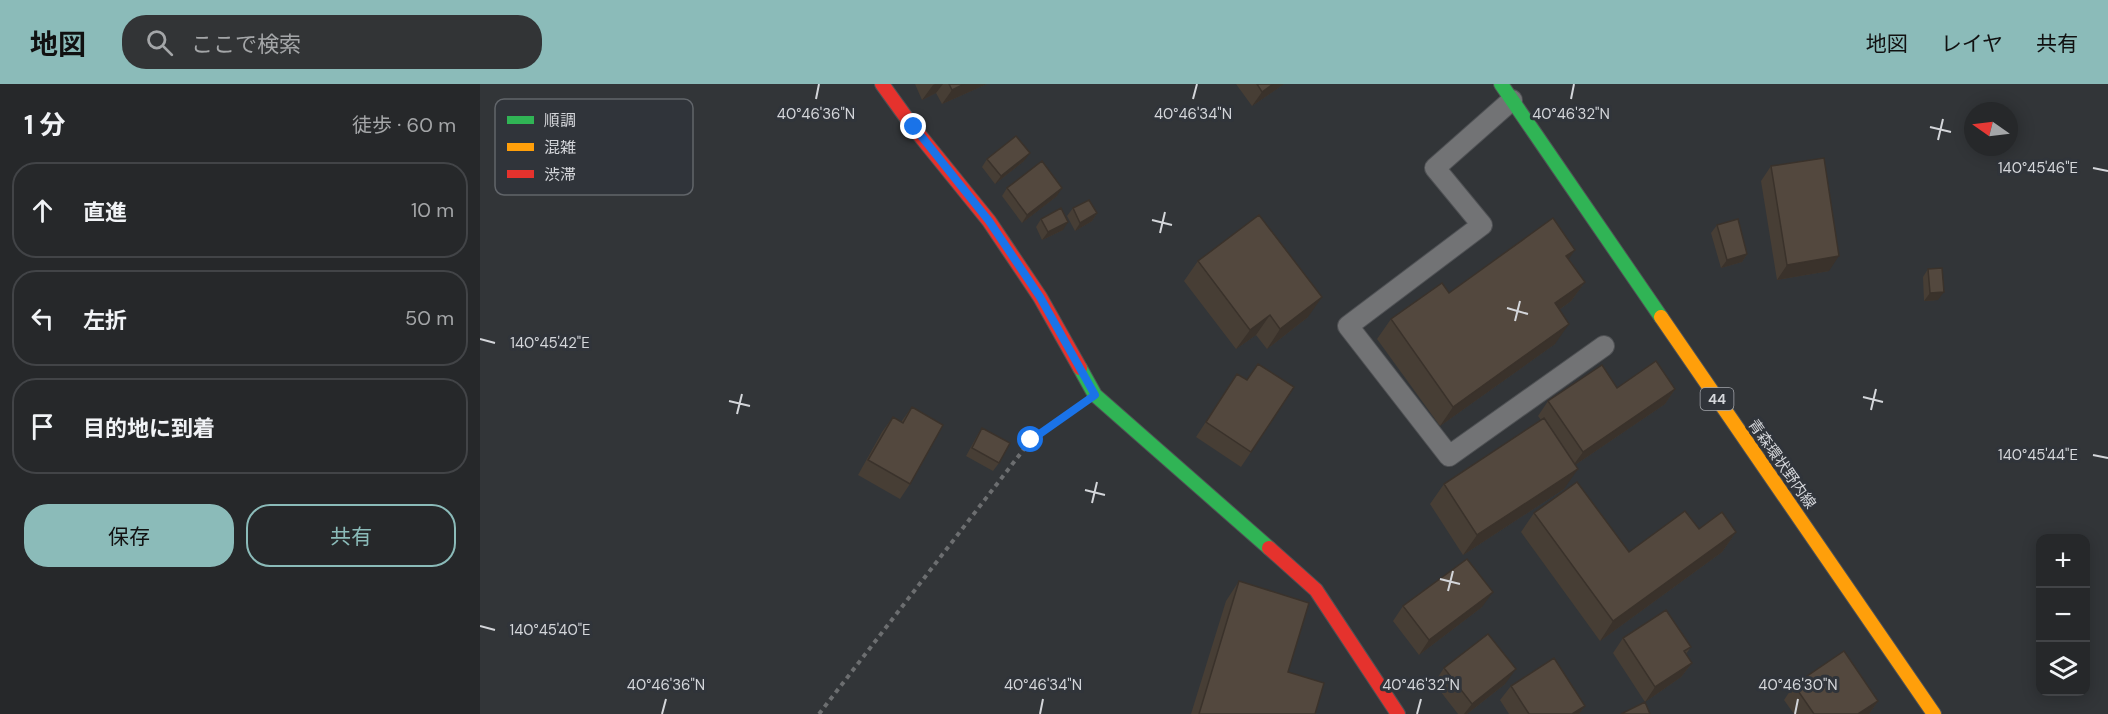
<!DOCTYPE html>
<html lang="ja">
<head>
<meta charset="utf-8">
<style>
  body { margin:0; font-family:"DM Sans","Noto Sans JP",sans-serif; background:#323436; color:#f1f3f6 }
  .controls { position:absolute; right:18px; bottom:18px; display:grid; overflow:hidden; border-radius:12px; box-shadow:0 3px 15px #0003 }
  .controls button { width:54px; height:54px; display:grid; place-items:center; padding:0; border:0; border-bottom:2px solid #424447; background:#26282a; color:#f1f3f6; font:30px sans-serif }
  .compass { position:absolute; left:1484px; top:18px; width:54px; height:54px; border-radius:50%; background:#26282a; box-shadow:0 3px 15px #0003; rotate:284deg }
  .stop { position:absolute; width:18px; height:18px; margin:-14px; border:4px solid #1a73e8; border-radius:50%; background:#fff }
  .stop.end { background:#1a73e8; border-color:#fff; box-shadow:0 2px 6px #0008 }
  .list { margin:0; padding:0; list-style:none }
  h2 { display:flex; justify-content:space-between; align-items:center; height:78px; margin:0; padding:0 24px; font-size:26px }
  h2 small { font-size:20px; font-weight:400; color:#a4a6a8 }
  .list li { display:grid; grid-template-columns:39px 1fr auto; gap:18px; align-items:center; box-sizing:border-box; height:96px; margin:0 12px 12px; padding:0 12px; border:2px solid #424447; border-radius:24px }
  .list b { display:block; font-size:22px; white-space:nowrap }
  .list em { font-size:20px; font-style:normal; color:#a4a6a8 }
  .actions { display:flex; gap:12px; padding:18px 24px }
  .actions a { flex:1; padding:14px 0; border:2px solid #8bbbb9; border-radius:24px; text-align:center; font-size:21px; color:#8bbbb9 }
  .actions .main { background:#8bbbb9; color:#111 }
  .icon { flex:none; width:33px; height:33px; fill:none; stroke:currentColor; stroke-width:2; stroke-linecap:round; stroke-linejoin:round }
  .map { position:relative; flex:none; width:1628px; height:630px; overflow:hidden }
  header { display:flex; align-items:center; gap:36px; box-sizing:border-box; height:84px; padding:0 30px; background:#8bbbb9; color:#111 }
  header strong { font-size:28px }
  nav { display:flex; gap:33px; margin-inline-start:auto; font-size:21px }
  .search { width:420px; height:54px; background:#323436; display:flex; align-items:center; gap:15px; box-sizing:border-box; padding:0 21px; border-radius:24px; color:#a4a6a8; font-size:22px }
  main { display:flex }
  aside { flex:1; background:#26282a }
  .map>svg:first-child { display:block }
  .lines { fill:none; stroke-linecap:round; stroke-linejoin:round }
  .lane-casing { stroke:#4f5154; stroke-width:22 }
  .fast-casing { stroke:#4f5154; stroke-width:16 }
  .slow-casing { stroke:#4f5154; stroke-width:16 }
  .jam-casing { stroke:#4f5154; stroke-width:16 }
  .path { stroke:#6c6e70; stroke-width:4; stroke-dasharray:4.5 4.5; stroke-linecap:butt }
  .lane { stroke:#727375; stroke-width:20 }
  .fast { stroke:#30b455; stroke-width:14 }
  .slow { stroke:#ff9f0a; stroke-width:14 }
  .jam { stroke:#e5322d; stroke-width:14 }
  .wall { fill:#473e35 }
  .shaded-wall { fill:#3a322b }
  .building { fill:#53483e; stroke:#3a322b; stroke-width:1.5 }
  .route { stroke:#1a73e8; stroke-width:8 }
  .ticks { fill:none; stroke:#d4d6da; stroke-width:2 }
  .labels { text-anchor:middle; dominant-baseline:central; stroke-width:6; stroke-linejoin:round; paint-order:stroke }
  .shield { fill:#30343a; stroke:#a3a5aa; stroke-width:1.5 }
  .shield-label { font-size:14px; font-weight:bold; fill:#d4d6da }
  .street-label { font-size:15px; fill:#d4d6da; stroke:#30343a }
  .key { fill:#30343a; stroke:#61656a; stroke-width:1.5 }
  .key-label { font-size:16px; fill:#d4d6da }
  .ticks-label { font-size:15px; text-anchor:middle; fill:#d4d6da; stroke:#30343a; stroke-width:6; stroke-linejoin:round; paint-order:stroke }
</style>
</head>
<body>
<header>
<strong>地図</strong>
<div class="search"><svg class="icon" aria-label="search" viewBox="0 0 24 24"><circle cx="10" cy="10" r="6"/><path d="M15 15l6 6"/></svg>ここで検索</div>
<nav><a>地図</a><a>レイヤ</a><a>共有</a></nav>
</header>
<main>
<aside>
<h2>1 分<small>徒歩 · 60 m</small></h2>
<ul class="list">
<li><svg class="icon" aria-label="ahead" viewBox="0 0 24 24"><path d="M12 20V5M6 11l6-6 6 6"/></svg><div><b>直進</b></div><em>10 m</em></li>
<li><svg class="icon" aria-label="left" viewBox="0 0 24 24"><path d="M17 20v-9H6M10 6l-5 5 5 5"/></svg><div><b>左折</b></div><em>50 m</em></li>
<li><svg class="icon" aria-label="arrive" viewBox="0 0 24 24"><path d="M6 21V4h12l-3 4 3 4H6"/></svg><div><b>目的地に到着</b></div></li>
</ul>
<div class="actions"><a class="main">保存</a><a>共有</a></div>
</aside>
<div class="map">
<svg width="1628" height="630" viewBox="0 0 1628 630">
  <rect width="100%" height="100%" fill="#323538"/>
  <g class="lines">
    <g class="lane-casing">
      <path id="lane" d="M 1032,16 L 955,84 L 1002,141 L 868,242 L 969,372 L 1124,262"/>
    </g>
    <g class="fast-casing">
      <path id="fast" d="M 1021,0 L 1181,233
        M 600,284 L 615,311 L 789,464"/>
    </g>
    <g class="slow-casing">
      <path id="slow" d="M 1181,233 L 1454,630"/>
    </g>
    <g class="jam-casing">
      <path id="jam" d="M 402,0 L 433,43 L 509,137 L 560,213 L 600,284
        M 789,464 L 836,506 L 918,630"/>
    </g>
    <path class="path" d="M 339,630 L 551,356 L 586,331"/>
    <use href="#lane" class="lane"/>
    <use href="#fast" class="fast"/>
    <use href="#slow" class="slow"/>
    <use href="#jam" class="jam"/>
  </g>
  <path class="wall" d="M 435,0 L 507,0 L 462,20 L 456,9 L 442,16 Z
    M 756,0 L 804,0 L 772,22 Z
    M 507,75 L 544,77 L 515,100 L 502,83 Z
    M 1291,82 L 1349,187 L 1297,196 L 1281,97 Z
    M 527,104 L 577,112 L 542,139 L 522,112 Z
    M 593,124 L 617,129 L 612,137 L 595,147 L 587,132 Z
    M 561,135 L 583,146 L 562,156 L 556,143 Z
    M 1237,141 L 1267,170 L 1262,178 L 1241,184 L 1231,149 Z
    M 1089,175 L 1105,198 L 1091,217 L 1079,226 L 1075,260 L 960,342 L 897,255 L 911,235 L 969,209 Z
    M 718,177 L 828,233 L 787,265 L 776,251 L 756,265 L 704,197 Z
    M 1448,185 L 1458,216 L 1444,217 L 1443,193 Z
    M 757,290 L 771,368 L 761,383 L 716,353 Z
    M 1137,304 L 1195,305 L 1185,320 L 1095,381 L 1084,405 L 983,471 L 950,420 L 964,400 L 1061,336 L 1058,332 L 1068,317 Z
    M 432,323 L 430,400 L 420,415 L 378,391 L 402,348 L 413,333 L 421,338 Z
    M 502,344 L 519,379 L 513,387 L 486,372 L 497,352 Z
    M 1054,429 L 1149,468 L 1219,445 L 1256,448 L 1242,468 L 1120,557 L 1041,448 Z
    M 759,497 L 808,588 L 835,630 L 711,630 L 746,517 Z
    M 923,522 L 1002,523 L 939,571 L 913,537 Z
    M 1143,554 L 1211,563 L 1206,570 L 1212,579 L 1201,593 L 1165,618 L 1133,569 Z
    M 964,584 L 1025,600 L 987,630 L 978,630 L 954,599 Z
    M 1314,601 L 1398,617 L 1389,630 L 1314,630 L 1304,616 Z
    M 1031,602 L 1105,622 L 1099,630 L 1029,630 L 1020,616 Z"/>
  <path class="shaded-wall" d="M 455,0 L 463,0 L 456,9 L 442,16 L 453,1 Z
    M 484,0 L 507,0 L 462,20 L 472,6 Z
    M 793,0 L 804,0 L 772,22 L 782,8 Z
    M 550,69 L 544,77 L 515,100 L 521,92 Z
    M 582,104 L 577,112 L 542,139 L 547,131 Z
    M 617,129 L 612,137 L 595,147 L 600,139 Z
    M 588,138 L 583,146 L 562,156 L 568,148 Z
    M 1095,166 L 1082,185 L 1086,172 Z
    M 1267,170 L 1262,178 L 1241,184 L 1247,176 Z
    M 1359,172 L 1349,187 L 1297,196 L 1307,181 Z
    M 1105,198 L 1091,217 L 1061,239 L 1075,219 Z
    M 1464,208 L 1458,216 L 1444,217 L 1450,209 Z
    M 842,213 L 828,233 L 787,265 L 800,245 Z
    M 790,231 L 776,251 L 756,265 L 770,246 Z
    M 1089,240 L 1075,260 L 960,342 L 973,323 Z
    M 1195,305 L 1185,320 L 1092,383 L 1103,368 Z
    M 1098,385 L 1084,405 L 983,471 L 997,451 Z
    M 1256,448 L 1242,468 L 1120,557 L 1133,537 Z
    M 1013,508 L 1002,523 L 939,571 L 949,556 Z
    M 1212,579 L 1201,593 L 1165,618 L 1175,603 Z
    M 1036,585 L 1025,600 L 987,630 L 984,630 L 992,620 Z
    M 1398,617 L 1389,630 L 1378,630 Z
    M 1105,622 L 1099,630 L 1092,630 Z"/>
  <path class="building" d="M 469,0 L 484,0 L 472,6 Z
    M 777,0 L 793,0 L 782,8 Z
    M 536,52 L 550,69 L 521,92 L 507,75 Z
    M 1344,74 L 1359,172 L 1307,181 L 1291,82 Z
    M 562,77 L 582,104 L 547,131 L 527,104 Z
    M 609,116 L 617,129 L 600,139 L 593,124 Z
    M 581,124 L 588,138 L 568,148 L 561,135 Z
    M 779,131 L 842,213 L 800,245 L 790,231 L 770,246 L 718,177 Z
    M 1073,134 L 1095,166 L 1086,172 L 1105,198 L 1075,219 L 1089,240 L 973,323 L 911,235 L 962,199 L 969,209 Z
    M 1258,135 L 1267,170 L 1247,176 L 1237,141 Z
    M 1462,184 L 1464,208 L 1450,209 L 1448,185 Z
    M 1176,277 L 1195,305 L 1103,368 L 1068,317 L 1122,281 L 1137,304 Z
    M 778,280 L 814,303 L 771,368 L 726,338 L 757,290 L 767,296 Z
    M 432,323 L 463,341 L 430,400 L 388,376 L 413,333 L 423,339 Z
    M 1064,334 L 1098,385 L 997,451 L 964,400 Z
    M 502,344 L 530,359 L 519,379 L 492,364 Z
    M 1097,398 L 1149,468 L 1205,427 L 1219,445 L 1242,428 L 1256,448 L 1133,537 L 1054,429 Z
    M 987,475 L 1013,508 L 949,556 L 923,522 Z
    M 759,497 L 829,519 L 808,588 L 844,599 L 835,630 L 719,630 Z
    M 1186,526 L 1211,563 L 1204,567 L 1212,579 L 1175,603 L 1143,554 Z
    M 1008,550 L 1036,585 L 992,620 L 964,584 Z
    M 1364,567 L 1398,617 L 1378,630 L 1334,630 L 1314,601 Z
    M 1074,574 L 1105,622 L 1092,630 L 1049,630 L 1031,602 Z
    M 1165,618 L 1170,630 L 1141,630 Z"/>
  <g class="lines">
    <path class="route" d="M 434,43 L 509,137 L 560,213 L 615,311 L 551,356"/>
  </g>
  <path class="ticks" d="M 336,15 L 339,0M 713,15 L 717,0M 1091,15 L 1094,0M 1450,43 L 1471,48M 1458,56 L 1463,35M 1613,84 L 1628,87M 672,136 L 692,141M 680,149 L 685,128M 1027,224 L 1048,230M 1035,237 L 1040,217M 0,255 L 15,259M 1383,313 L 1403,318M 249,317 L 270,322M 1391,326 L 1396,305M 257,330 L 262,310M 1613,371 L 1628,374M 605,406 L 625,411M 612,419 L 617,398M 960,495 L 980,500M 968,507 L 973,487M 0,542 L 15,546M 182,630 L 186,615M 560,630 L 563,615M 937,630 L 941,615M 1315,630 L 1318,615"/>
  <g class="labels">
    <rect class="shield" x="1220.5" y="304" width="33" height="22" rx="4.5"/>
    <g class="shield-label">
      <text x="1237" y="315">44</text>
    </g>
    <g class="street-label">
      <text transform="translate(1302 380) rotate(55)">青森環状野内線</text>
    </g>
  </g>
  <rect x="15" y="15" width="198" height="96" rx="9" class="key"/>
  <rect x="27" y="32" width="27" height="8" fill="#30b455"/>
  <rect x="27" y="59" width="27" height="8" fill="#ff9f0a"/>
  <rect x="27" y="86" width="27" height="8" fill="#e5322d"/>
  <g class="key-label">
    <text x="64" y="42">順調</text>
    <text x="64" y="69">混雑</text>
    <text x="64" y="96">渋滞</text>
  </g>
  <g class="ticks-label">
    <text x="336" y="35">40°46'36"N</text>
    <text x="713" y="35">40°46'34"N</text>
    <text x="1091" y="35">40°46'32"N</text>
    <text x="1558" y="89">140°45'46"E</text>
    <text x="70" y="264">140°45'42"E</text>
    <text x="1558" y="376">140°45'44"E</text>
    <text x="70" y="551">140°45'40"E</text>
    <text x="186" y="606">40°46'36"N</text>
    <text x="563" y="606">40°46'34"N</text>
    <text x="941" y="606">40°46'32"N</text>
    <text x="1318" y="606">40°46'30"N</text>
  </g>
</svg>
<div class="controls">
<button>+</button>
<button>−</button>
<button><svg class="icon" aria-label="layers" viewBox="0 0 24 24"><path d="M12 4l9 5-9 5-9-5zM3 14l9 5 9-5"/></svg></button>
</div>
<svg class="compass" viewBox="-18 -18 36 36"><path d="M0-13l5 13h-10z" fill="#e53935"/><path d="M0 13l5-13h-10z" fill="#a4a6a8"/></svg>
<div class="stop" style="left:551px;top:356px"></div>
<div class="stop end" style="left:434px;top:43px"></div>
</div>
</main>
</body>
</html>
